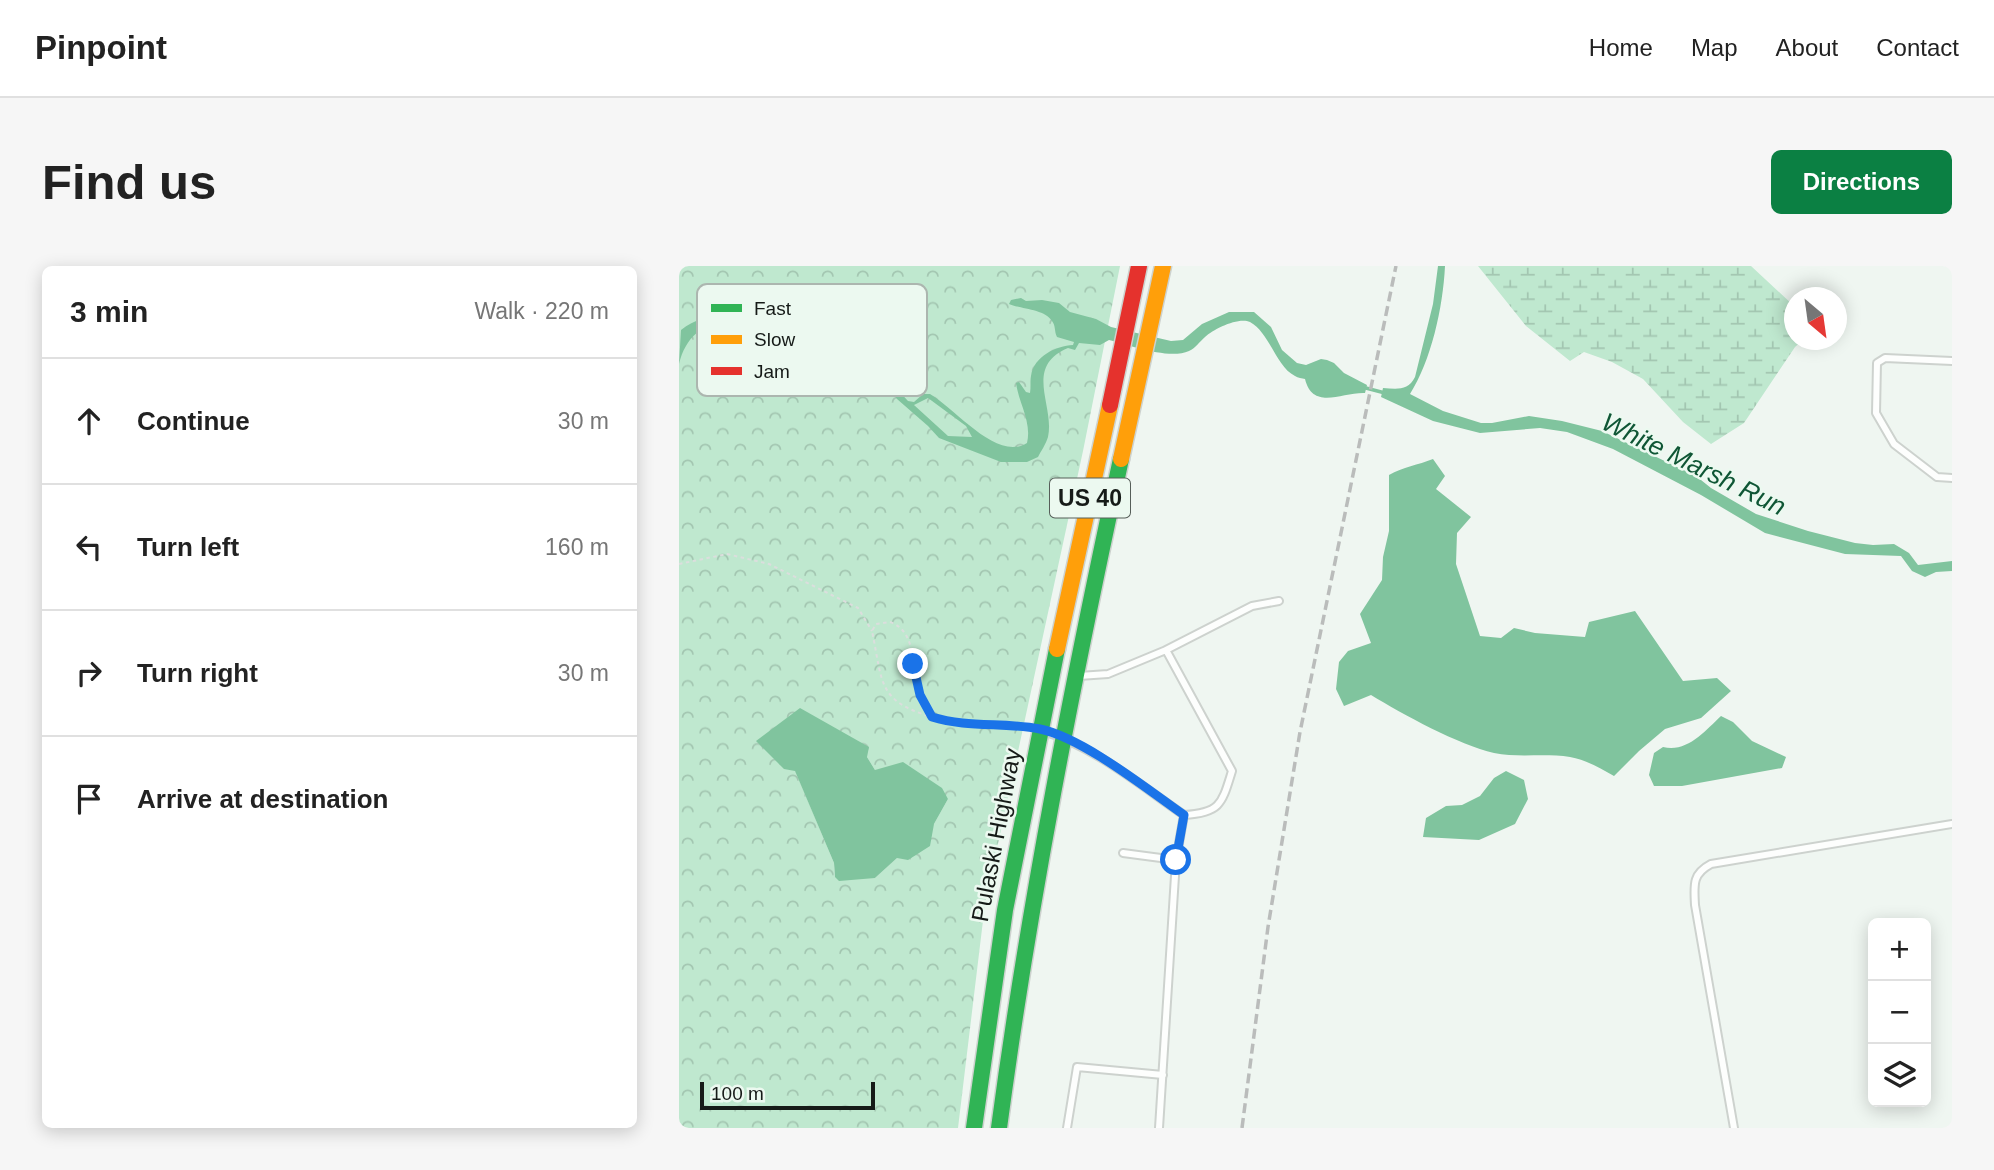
<!DOCTYPE html>
<html lang="en">
<head>
<meta charset="utf-8">
<style>
  body { margin:0; font-family:Helvetica,sans-serif; background:#f6f6f6; color:#222 }
  .controls { position:absolute; right:21px; bottom:21px; display:grid; overflow:hidden; border-radius:10px; box-shadow:0 4px 18px #0003 }
  .controls button { width:63px; height:63px; display:grid; place-items:center; padding:0; border:0; border-bottom:2px solid #e0e0e0; background:#fff; color:#222; font:35px sans-serif }
  .compass { position:absolute; left:1105px; top:21px; width:63px; height:63px; border-radius:50%; background:#fff; box-shadow:0 4px 18px #0003; rotate:151deg }
  .scale { position:absolute; left:21px; bottom:18px; width:175px; box-sizing:border-box; padding-left:7px; border:4px solid #161b18; border-top:0; font-size:19px; line-height:24px; white-space:nowrap; color:#161b18; -webkit-text-stroke:5px #ecf9f0; paint-order:stroke }
  .stop { position:absolute; width:21px; height:21px; margin:-16px; border:5px solid #1a73e8; border-radius:50%; background:#fff }
  .stop.end { background:#1a73e8; border-color:#fff; box-shadow:0 2px 7px #0008 }
  .list { margin:0; padding:0; list-style:none }
  h2 { display:flex; justify-content:space-between; align-items:center; height:91px; margin:0; padding:0 28px; font-size:30px }
  h2 small { font-size:23px; font-weight:400; color:#767676 }
  .list li { display:grid; grid-template-columns:46px 1fr auto; gap:21px; align-items:center; box-sizing:border-box; height:126px; padding:0 28px; border-top:2px solid #e0e0e0 }
  .list b { display:block; font-size:26px; white-space:nowrap }
  .list em { font-size:23px; font-style:normal; color:#767676 }
  .icon { flex:none; width:38px; height:38px; fill:none; stroke:currentColor; stroke-width:2; stroke-linecap:round; stroke-linejoin:round }
  .map { position:relative; flex:none; width:1273px; height:862px; overflow:hidden; border-radius:10px }
  header { display:flex; align-items:center; gap:42px; box-sizing:border-box; height:98px; padding:0 35px; background:#fff; border-bottom:2px solid #e0e0e0 }
  header strong { font-size:33px }
  nav { display:flex; gap:38px; margin-inline-start:auto; font-size:24px }
  .intro { display:flex; align-items:center; justify-content:space-between; box-sizing:border-box; height:168px; padding:0 42px }
  h1 { margin:0; font-size:49px }
  .button { padding:18px 32px; border-radius:10px; background:#0b8043; color:#fff; font-size:24px; font-weight:700 }
  main { display:flex; gap:42px; padding:0 42px }
  aside { flex:1; background:#fff; border-radius:10px; box-shadow:0 4px 18px #0003 }
  .map>svg:first-child { display:block }
  .forest { fill:url(#forest-crowns); fill-rule:evenodd }
  .wetland { fill:url(#wetland-marsh) }
  .water { fill:#80c49e; fill-rule:evenodd }
  .lines { fill:none; stroke-linecap:round; stroke-linejoin:round }
  .stream { stroke:#80c49e; stroke-width:3.5 }
  .lane-casing { stroke:#cdd2ce; stroke-width:10 }
  .fast-casing { stroke:#cdd2ce; stroke-width:19 }
  .slow-casing { stroke:#cdd2ce; stroke-width:19 }
  .jam-casing { stroke:#cdd2ce; stroke-width:19 }
  .path { stroke:#dbdedd; stroke-width:2; stroke-dasharray:3.5 3.5; stroke-linecap:butt }
  .lane { stroke:#fdfefd; stroke-width:6 }
  .fast { stroke:#30b455; stroke-width:16 }
  .slow { stroke:#ff9f0a; stroke-width:16 }
  .jam { stroke:#e5322d; stroke-width:16 }
  .rail { stroke:#babcbb; stroke-width:3.5; stroke-dasharray:10 5; stroke-linecap:butt }
  .route { stroke:#1a73e8; stroke-width:9 }
  .labels { text-anchor:middle; dominant-baseline:central; stroke-width:5; stroke-linejoin:round; paint-order:stroke }
  .shield { fill:#ecf9f0; stroke:#565e59; stroke-width:2 }
  .shield-label { font-size:23px; font-weight:bold; fill:#161b18 }
  .street-label { font-size:24px; fill:#161b18; stroke:#ecf9f0 }
  .water-label { font-size:26px; font-style:italic; fill:#0f5635; stroke:#ecf9f0 }
  .key { fill:#ecf9f0; stroke:#acb6af; stroke-width:2 }
  .key-label { font-size:19px; fill:#161b18 }
</style>
</head>
<body>
<header>
<strong>Pinpoint</strong>
<nav><a>Home</a><a>Map</a><a>About</a><a>Contact</a></nav>
</header>
<div class="intro"><h1>Find us</h1><a class="button">Directions</a></div>
<main>
<aside>
<h2>3 min<small>Walk · 220 m</small></h2>
<ul class="list">
<li><svg class="icon" aria-label="ahead" viewBox="0 0 24 24"><path d="M12 20V5M6 11l6-6 6 6"/></svg><div><b>Continue</b></div><em>30 m</em></li>
<li><svg class="icon" aria-label="left" viewBox="0 0 24 24"><path d="M17 20v-9H6M10 6l-5 5 5 5"/></svg><div><b>Turn left</b></div><em>160 m</em></li>
<li><svg class="icon" aria-label="right" viewBox="0 0 24 24"><path d="M7 20v-9h11M14 6l5 5-5 5"/></svg><div><b>Turn right</b></div><em>30 m</em></li>
<li><svg class="icon" aria-label="arrive" viewBox="0 0 24 24"><path d="M6 21V4h12l-3 4 3 4H6"/></svg><div><b>Arrive at destination</b></div></li>
</ul>
</aside>
<div class="map">
<svg width="1273" height="862" viewBox="0 0 1273 862">
  <defs>
    <pattern id="forest-crowns" width="20" height="18" patternUnits="userSpaceOnUse" patternTransform="scale(1.75)"><rect width="20" height="18" fill="#bfe8cf"/><path d="M2 6a3 3 0 1 1 6 0M12 15a3 3 0 1 1 6 0" fill="none" stroke="#a3c6b1"/></pattern>
    <pattern id="wetland-marsh" width="20" height="14" patternUnits="userSpaceOnUse" patternTransform="scale(1.75)"><rect width="20" height="14" fill="#bfe8cf"/><path d="M1 5h8M5 5V1M11 12h8M15 12V8" fill="none" stroke="#a3c6b1"/></pattern>
  </defs>
  <rect width="100%" height="100%" fill="#eff6f1"/>
  <path class="forest" d="M 0,0 L 441,0 L 404,185 L 306,638 L 279,862 L 0,862 ZM 188,491 L 196,504 L 269,533 L 255,558 L 196,612 L 156,611 L 155,597 L 116,504 Z"/>
  <path class="wetland" d="M 799,0 L 1072,0 L 1115,40 L 1115,74 L 1124,74 L 1116,81 L 1065,157 L 1032,178 L 1004,156 L 964,113 L 933,96 L 905,86 L 891,95 L 847,60 Z"/>
  <path class="water" d="M 759,0 L 766,0 C 764,42 752,95 731,128 L 764,145 L 802,157 L 813,157 L 850,150 L 883,155 L 923,165 L 1017,210 L 1032,222 L 1077,248 L 1129,265 L 1176,277 L 1194,279 L 1215,278 L 1230,287 L 1239,299 L 1273,295 L 1273,305 L 1257,306 L 1246,311 L 1233,305 L 1222,290 L 1166,288 L 1086,267 L 1022,229 L 934,183 L 888,166 L 861,162 L 801,167 L 754,155 L 702,131 L 704,122 C 718,123 729,125 736,111 L 754,38 Z
    M 342,32 L 347,35 L 363,34 L 380,37 L 391,46 L 417,53 L 432,61 L 492,75 L 504,74 L 523,58 L 550,46 L 575,46 L 592,61 L 603,84 L 618,97 L 627,99 L 642,93 L 648,94 L 655,97 L 665,107 L 688,119 L 686,127 C 663,126 634,145 626,113 C 623,112 619,112 616,110 C 597,101 591,67 571,56 C 559,51 535,63 526,71 C 520,76 517,82 510,85 C 490,94 450,79 430,74 L 421,79 L 400,77 L 396,84 L 389,82 C 344,101 376,139 369,171 C 367,178 362,185 359,191 L 348,196 L 322,196 L 260,172 L 249,160 L 218,133 L 202,111 L 180,98 L 161,97 L 132,110 L 68,82 L 63,73 L 62,65 L 54,57 C 25,55 7,70 0,98 L 2,64 C 19,51 38,47 59,50 L 71,64 L 78,81 L 96,83 L 126,100 C 134,97 138,92 145,87 C 162,77 198,84 211,98 L 214,116 L 217,122 L 229,135 L 235,136 L 244,128 L 251,128 C 277,143 318,196 348,177 C 353,156 340,138 337,117 L 340,116 L 347,126 L 351,127 C 352,121 351,115 352,110 C 355,90 377,80 394,79 L 395,76 L 378,71 C 375,65 377,60 373,55 C 366,43 341,43 330,38 L 332,34 ZM 249,132 L 287,160 L 293,171 L 269,170 L 235,139 Z
    M 754,193 L 766,210 L 757,223 L 792,251 L 778,267 L 777,298 L 801,370 L 822,372 L 835,362 L 856,367 L 906,371 L 910,356 L 956,345 L 1004,415 L 1038,412 L 1052,425 L 1022,452 L 986,463 L 960,485 L 935,510 C 921,502 907,494 891,491 C 866,487 839,492 815,487 C 780,479 723,448 692,429 L 665,440 L 657,423 L 660,396 L 669,385 L 692,377 L 681,348 L 703,314 L 704,291 L 710,265 L 710,209 C 724,201 739,199 754,193 Z
    M 121,442 L 190,481 L 188,491 L 196,504 L 224,496 L 263,522 L 269,533 L 255,558 L 251,580 L 229,594 L 218,592 L 196,612 L 160,615 L 156,611 L 155,597 L 116,505 L 105,503 L 77,475 Z
    M 1042,450 L 1054,456 L 1073,475 L 1107,491 L 1103,502 L 1003,520 L 975,520 L 970,509 L 975,487 L 984,481 C 1008,487 1026,465 1042,450 Z
    M 827,505 L 845,514 L 849,533 L 836,558 L 800,574 L 744,571 L 747,552 L 767,540 L 783,539 L 801,530 L 815,512 Z"/>
  <g class="lines">
    <path class="stream" d="M 683,121 L 706,127"/>
    <g class="lane-casing">
      <path id="lane" d="M 1273,95 L 1206,92 L 1198,97 L 1197,147 L 1215,178 L 1258,211 L 1273,212
        M 400,410 L 429,408 L 487,384 L 573,340 L 600,335
        M 364,465 C 416,481 461,519 505,549 C 542,547 543,537 553,505 L 487,384
        M 444,587 L 497,594
        M 388,862 L 398,801 L 484,809
        M 480,862 L 497,594 L 505,549
        M 1055,862 L 1016,639 C 1015,619 1013,608 1032,598 L 1273,558"/>
    </g>
    <g class="fast-casing">
      <path id="fast" d="M 295,862 L 326,644 L 378,383
        M 320,862 C 350,637 394,415 442,193"/>
    </g>
    <g class="slow-casing">
      <path id="slow" d="M 442,193 L 484,0
        M 378,383 L 431,139"/>
    </g>
    <g class="jam-casing">
      <path id="jam" d="M 431,139 L 460,0"/>
    </g>
    <path class="path" d="M 0,298 L 48,288 L 90,298 L 179,342 L 193,365
      M 211,356 C 238,365 233,403 240,426 C 243,435 249,443 253,451 C 198,435 204,417 193,365 L 197,358 Z
      M 254,452 L 286,459 L 346,462"/>
    <use href="#lane" class="lane"/>
    <use href="#fast" class="fast"/>
    <use href="#slow" class="slow"/>
    <use href="#jam" class="jam"/>
    <path class="rail" d="M 563,862 L 589,661 L 621,466 L 717,0"/>
  </g>
  <g class="lines">
    <path class="route" d="M 234,398 L 241,429 L 253,451 C 289,462 325,456 361,463 C 404,472 468,523 505,549 L 497,594"/>
  </g>
  <g class="labels">
    <rect class="shield" x="371" y="212.5" width="80" height="39" rx="5"/>
    <g class="shield-label">
      <text x="411" y="232">US 40</text>
    </g>
    <g class="street-label">
      <text transform="translate(317 569) rotate(-79)">Pulaski Highway</text>
    </g>
    <g class="water-label">
      <text transform="translate(1015 198) rotate(26)">White Marsh Run</text>
    </g>
  </g>
  <rect x="18" y="18" width="230" height="112" rx="10" class="key"/>
  <rect x="32" y="38" width="31" height="8" fill="#30b455"/>
  <rect x="32" y="69" width="31" height="9" fill="#ff9f0a"/>
  <rect x="32" y="101" width="31" height="8" fill="#e5322d"/>
  <g class="key-label">
    <text x="75" y="49">Fast</text>
    <text x="75" y="80">Slow</text>
    <text x="75" y="112">Jam</text>
  </g>
</svg>
<div class="controls">
<button>+</button>
<button>−</button>
<button><svg class="icon" aria-label="layers" viewBox="0 0 24 24"><path d="M12 4l9 5-9 5-9-5zM3 14l9 5 9-5"/></svg></button>
</div>
<svg class="compass" viewBox="-18 -18 36 36"><path d="M0-13l5 13h-10z" fill="#e53935"/><path d="M0 13l5-13h-10z" fill="#767676"/></svg>
<div class="scale">100 m</div>
<div class="stop" style="left:497px;top:594px"></div>
<div class="stop end" style="left:234px;top:398px"></div>
</div>
</main>
</body>
</html>
